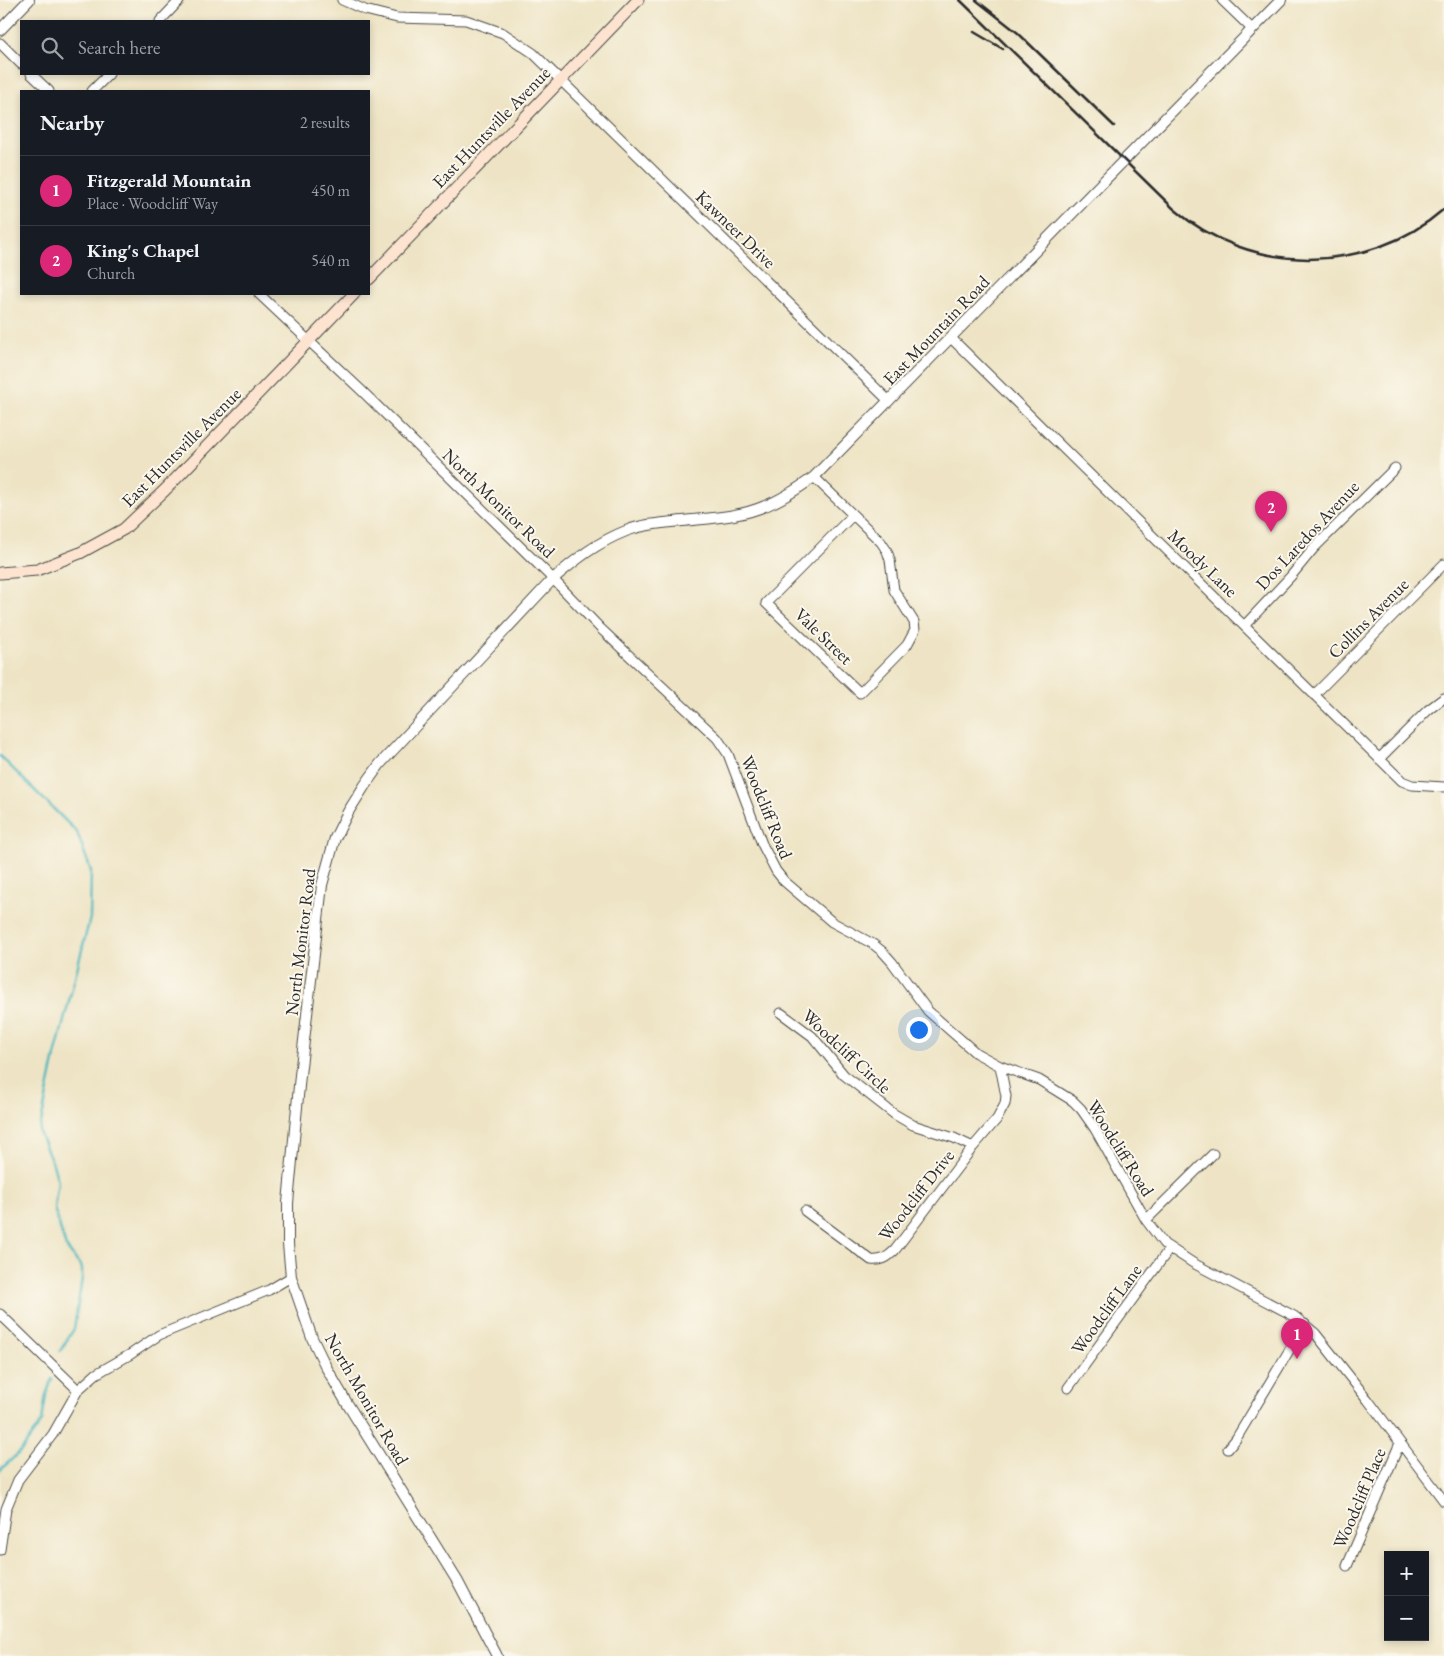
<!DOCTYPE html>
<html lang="en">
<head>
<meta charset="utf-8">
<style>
  body { margin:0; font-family:"EB Garamond",serif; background:#242831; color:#f1f3f6 }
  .controls { position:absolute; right:15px; bottom:15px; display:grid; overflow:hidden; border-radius:0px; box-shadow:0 2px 8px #0003 }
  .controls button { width:45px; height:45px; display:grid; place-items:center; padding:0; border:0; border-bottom:1px solid #363941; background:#171b24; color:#f1f3f6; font:25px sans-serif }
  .you { position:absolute; left:918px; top:1029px; width:18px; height:18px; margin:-12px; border:4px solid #fff; border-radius:50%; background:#1a73e8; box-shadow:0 0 0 8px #1a73e833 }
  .badge { display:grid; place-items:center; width:32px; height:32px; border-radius:50%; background:#db2777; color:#fff; font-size:16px; font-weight:700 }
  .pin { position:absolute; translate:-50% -41px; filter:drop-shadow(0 1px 2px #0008) }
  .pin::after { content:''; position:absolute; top:26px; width:18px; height:15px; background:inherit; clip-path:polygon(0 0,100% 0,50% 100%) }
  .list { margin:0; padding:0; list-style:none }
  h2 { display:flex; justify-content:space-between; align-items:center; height:65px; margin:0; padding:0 20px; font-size:21px }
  h2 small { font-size:16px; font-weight:400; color:#9ea1a6 }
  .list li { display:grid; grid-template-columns:32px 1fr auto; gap:15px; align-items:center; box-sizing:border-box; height:70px; padding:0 20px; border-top:1px solid #363941 }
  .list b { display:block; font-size:19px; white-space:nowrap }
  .list p { margin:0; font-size:16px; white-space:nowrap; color:#9ea1a6 }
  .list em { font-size:16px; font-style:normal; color:#9ea1a6 }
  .icon { flex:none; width:28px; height:28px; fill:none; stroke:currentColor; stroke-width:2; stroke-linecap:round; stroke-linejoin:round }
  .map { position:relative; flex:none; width:1444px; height:1656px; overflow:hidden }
  .search { position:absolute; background:#171b24; box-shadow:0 2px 8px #0003; left:20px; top:20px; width:350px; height:55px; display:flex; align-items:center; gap:12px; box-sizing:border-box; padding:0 18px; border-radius:0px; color:#9ea1a6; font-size:19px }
  .panel { position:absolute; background:#171b24; box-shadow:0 2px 8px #0003; left:20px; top:90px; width:350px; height:205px; border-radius:0px }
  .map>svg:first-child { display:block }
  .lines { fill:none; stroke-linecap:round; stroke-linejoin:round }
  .stream { stroke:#46b5bd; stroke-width:2.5 }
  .minor-casing { stroke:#484742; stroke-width:11 }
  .tertiary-casing { stroke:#484742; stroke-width:12 }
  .secondary-casing { stroke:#484742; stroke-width:13 }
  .minor { stroke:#fff; stroke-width:9 }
  .tertiary { stroke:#fff; stroke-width:10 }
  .secondary { stroke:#fde4d1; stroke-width:11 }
  .rail { stroke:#2b2b2b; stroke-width:2.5 }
  .labels { text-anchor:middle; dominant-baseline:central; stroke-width:4; stroke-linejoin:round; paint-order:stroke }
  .street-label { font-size:18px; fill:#2b2b2b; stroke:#fbf7ec }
</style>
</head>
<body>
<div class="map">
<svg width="1444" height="1656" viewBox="0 0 1444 1656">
  <rect width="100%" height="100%" fill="#fbf7ec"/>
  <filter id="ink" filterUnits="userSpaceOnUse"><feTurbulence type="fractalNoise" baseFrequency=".02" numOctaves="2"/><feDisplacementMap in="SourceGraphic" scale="10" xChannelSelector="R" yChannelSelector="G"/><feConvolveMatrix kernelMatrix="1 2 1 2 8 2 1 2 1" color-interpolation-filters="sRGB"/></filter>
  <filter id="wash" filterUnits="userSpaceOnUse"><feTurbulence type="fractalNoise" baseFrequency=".0096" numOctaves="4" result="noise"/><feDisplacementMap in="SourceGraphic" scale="20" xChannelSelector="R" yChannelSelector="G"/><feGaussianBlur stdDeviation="1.12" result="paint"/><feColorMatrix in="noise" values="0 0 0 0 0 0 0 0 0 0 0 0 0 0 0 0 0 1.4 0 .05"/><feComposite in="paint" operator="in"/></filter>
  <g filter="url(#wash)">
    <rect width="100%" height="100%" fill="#eee4c5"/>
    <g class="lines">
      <path class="stream" d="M 0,756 L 77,832 L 91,871 L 90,918 L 55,1056 L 39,1132 L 53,1164 L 58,1182 L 54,1208 L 60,1228 L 66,1247 L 82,1268 L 82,1278 L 74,1329 L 60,1351
        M 0,1470 L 21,1451 L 42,1421 L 46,1395 L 52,1379"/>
    </g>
  </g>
  <g filter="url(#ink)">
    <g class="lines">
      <g class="minor-casing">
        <path id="minor" d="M 342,0 L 365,10 L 397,18 L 466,20 L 503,33 L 533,53 L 889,401
          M 1222,0 L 1252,29
          M 160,21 L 180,0
          M 0,43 L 21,64
          M 31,74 L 49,91
          M 92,91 L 109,74
          M 259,294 L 362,391 L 486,513 L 553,579 L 601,629 L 717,738 L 728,754 L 762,844 L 776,871 L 784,881 L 832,922 L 873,944 L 883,952 L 892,962 L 928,1011 L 976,1053 L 1000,1066 L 1039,1080 L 1073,1101 L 1081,1109 L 1095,1129 L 1146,1220 L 1164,1244 L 1193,1263 L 1294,1316 L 1315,1333 L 1368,1400 L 1444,1501
          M 951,338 L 1402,781 L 1412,785 L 1444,787
          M 814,477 L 881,542 L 887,551 L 890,560 L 894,590 L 914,622 L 915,630 L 907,645 L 860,693 L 766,603 L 853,515
          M 1244,626 L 1291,576 L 1314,548 L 1395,468
          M 1314,695 L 1444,564
          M 1379,759 L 1428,710 L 1444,698
          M 781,1013 L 812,1036 L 844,1075 L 894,1114 L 913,1125 L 954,1138 L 973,1147
          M 805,1211 L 871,1260 C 882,1261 887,1258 895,1250 L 973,1147 L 997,1119 L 1005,1104 L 1006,1096 L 1000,1066
          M 1146,1220 L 1213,1154
          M 0,1314 L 78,1390
          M 1068,1388 L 1170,1248
          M 1228,1449 L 1236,1439 L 1305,1324
          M 0,1550 L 6,1509 L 18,1480 L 53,1434 L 78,1390 L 96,1374 L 131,1354 L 159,1335 L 269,1290 L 291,1277
          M 1347,1566 L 1400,1443"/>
      </g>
      <g class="tertiary-casing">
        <path id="tertiary" d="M 0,30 L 29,0
          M 497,1656 L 458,1582 L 345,1400 L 326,1367 L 312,1338 L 291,1277 L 288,1244 L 288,1203 L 300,1075 L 322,885 L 335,838 L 348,812 L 365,785 L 380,764 L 553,579 C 576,559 598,542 626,531 C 644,524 664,523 683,521 C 710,518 740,517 765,506 C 783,499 799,488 814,477 L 1281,0"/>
      </g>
      <g class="secondary-casing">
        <path id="secondary" d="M 369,279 L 638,0
          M 0,573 L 37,570 L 80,553 L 124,529 L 165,490 L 354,294"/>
      </g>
      <use href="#minor" class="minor"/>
      <use href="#tertiary" class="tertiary"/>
      <use href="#secondary" class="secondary"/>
      <path class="rail" d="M 960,0 L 1174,209 C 1250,275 1367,276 1444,209
        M 976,0 L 1018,33 L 1114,126
        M 974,32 L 1003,49"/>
    </g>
  </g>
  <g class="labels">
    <g class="street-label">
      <text transform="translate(491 127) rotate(-46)">East Huntsville Avenue</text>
      <text transform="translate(736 229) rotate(44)">Kawneer Drive</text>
      <text transform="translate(936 330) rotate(-46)">East Mountain Road</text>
      <text transform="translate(181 447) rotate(-45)">East Huntsville Avenue</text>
      <text transform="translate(499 503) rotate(44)">North Monitor Road</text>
      <text transform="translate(1307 535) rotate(-47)">Dos Laredos Avenue</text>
      <text transform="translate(1203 563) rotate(44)">Moody Lane</text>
      <text transform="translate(1368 618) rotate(-45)">Collins Avenue</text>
      <text transform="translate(824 636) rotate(44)">Vale Street</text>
      <text transform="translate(767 807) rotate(68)">Woodcliff Road</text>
      <text transform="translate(300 942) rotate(-83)">North Monitor Road</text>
      <text transform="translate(847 1051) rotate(43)">Woodcliff Circle</text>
      <text transform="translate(1121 1148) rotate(58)">Woodcliff Road</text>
      <text transform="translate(916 1195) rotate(-52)">Woodcliff Drive</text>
      <text transform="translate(1106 1309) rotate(-54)">Woodcliff Lane</text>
      <text transform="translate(367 1399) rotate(60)">North Monitor Road</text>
      <text transform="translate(1359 1498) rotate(-67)">Woodcliff Place</text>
    </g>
  </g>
</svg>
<div class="controls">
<button>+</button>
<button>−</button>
</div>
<div class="you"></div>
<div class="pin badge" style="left:1297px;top:1359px">1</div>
<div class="pin badge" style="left:1271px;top:532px">2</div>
<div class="search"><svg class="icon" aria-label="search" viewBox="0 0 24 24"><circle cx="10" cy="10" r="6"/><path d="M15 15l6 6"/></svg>Search here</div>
<section class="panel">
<h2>Nearby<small>2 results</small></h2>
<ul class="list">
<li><span class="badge">1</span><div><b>Fitzgerald Mountain</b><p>Place · Woodcliff Way</p></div><em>450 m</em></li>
<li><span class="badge">2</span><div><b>King's Chapel</b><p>Church</p></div><em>540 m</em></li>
</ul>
</section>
</div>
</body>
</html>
